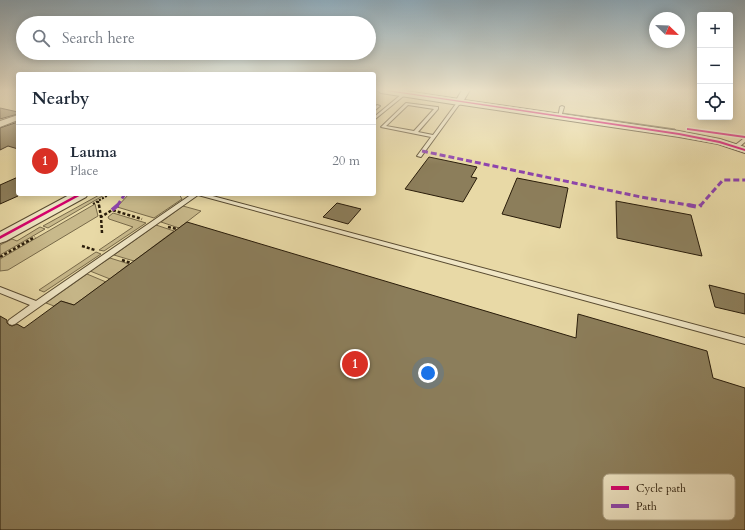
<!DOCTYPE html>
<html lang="en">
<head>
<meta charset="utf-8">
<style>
  body { margin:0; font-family:Cardo,serif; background:#f6f6f7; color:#1f2937 }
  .controls { position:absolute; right:12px; top:12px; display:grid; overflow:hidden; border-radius:4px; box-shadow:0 2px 10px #0003 }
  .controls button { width:36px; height:36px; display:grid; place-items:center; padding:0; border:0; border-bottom:1px solid #e0e1e3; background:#fff; color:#1f2937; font:20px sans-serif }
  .compass { position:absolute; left:649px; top:12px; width:36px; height:36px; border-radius:50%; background:#fff; box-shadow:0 2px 10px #0003; rotate:113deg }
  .you { position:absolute; left:428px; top:373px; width:14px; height:14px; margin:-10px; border:3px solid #fff; border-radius:50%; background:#1a73e8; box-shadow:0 0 0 6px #1a73e833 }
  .badge { display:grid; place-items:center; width:26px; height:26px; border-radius:50%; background:#d93025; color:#fff; font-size:13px; font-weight:700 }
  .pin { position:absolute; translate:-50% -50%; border:2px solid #fff; box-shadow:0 1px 4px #0006 }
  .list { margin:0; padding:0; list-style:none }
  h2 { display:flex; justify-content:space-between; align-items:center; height:52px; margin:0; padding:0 16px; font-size:17px }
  h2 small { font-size:13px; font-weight:400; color:#747a83 }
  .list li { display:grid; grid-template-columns:26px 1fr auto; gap:12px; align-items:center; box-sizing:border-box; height:72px; padding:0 16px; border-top:1px solid #e0e1e3 }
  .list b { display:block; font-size:15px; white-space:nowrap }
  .list p { margin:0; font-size:13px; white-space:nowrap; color:#747a83 }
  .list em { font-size:13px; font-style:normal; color:#747a83 }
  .icon { flex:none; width:22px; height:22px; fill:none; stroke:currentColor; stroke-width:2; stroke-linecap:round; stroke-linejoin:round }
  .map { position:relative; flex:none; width:745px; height:530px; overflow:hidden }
  .search { position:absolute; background:#fff; box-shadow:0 2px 10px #0003; left:16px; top:16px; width:360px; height:44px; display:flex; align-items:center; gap:10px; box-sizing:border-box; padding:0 14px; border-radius:22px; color:#747a83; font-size:15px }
  .panel { position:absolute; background:#fff; box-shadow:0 2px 10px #0003; left:16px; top:72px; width:360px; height:124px; border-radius:4px }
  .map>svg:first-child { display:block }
  .green { fill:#c8b98b; stroke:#786a4a }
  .building { fill:#8c7e5b; stroke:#291c0a }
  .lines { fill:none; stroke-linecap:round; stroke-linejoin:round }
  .service-casing { stroke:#594b31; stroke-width:2 }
  .minor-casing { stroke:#594b31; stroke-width:2 }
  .tertiary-casing { stroke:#594b31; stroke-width:2 }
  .path-far1 { stroke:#291c0a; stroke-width:2; stroke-dasharray:2 1.5; stroke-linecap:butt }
  .path { stroke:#291c0a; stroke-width:2.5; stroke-dasharray:3 2; stroke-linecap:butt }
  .service { fill:#f0e6c5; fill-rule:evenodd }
  .minor { fill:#f0e6c5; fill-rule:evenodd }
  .tertiary { fill:#f0e6c5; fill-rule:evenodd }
  .quiet-far1 { stroke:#8e44ad; stroke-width:3; stroke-dasharray:6 3; stroke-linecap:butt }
  .quiet { stroke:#8e44ad; stroke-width:4; stroke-dasharray:8 4; stroke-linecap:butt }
  .cycleway-casing { stroke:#f0e6c5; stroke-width:3 }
  .cycleway { fill:#d6006c; fill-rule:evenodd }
  .key { fill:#f0e6c5; stroke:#b4a98d; stroke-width:1 }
  .key-label { font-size:11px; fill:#291c0a }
</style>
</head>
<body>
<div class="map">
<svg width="745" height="530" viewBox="0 0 745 530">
  <rect width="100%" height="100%" fill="#e8d9a6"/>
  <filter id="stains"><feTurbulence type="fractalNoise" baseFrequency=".005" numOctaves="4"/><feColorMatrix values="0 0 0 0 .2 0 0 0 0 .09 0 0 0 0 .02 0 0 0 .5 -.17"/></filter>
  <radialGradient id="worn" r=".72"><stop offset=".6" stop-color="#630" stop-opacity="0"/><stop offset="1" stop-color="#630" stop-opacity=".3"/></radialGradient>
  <path class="green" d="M 562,113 L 675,129 L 676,130 L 568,116 Z
    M 101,194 L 106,194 L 48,228 L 43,226 Z
    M 129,194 L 179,194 L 182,199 L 154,218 L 117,207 Z
    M 95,204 L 98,216 L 8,270 L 0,271 L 0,259 Z
    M 183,206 L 201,211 L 179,228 L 161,222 Z
    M 113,213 L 146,223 L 104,251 L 99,250 L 133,227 L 109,219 L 108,217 Z
    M 156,225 L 174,231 L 134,261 L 114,255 Z
    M 40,227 L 45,229 L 0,255 L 0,245 L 12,239 L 17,241 Z
    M 96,252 L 101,254 L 44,292 L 39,290 Z
    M 110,258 L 129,264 L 110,279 L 90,271 Z
    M 87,274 L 106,282 L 74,305 L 61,301 L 54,306 L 46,303 Z"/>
  <path class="building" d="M 0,108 L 18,112 L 18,114 L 0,119 Z
    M 18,122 L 18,149 L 8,146 L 0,150 L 0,128 Z
    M 429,157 L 477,167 L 471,177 L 477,178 L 463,202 L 405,189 Z
    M 18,177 L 18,196 L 0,204 L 0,185 Z
    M 517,178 L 568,188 L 560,228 L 502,214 Z
    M 616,201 L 691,215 L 702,256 L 617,238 Z
    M 337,203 L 361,209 L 348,224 L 323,217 Z
    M 187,222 L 576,338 L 578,314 L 707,351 L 713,378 L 745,388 L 745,530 L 0,530 L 0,316 L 7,320 L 7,323 L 9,325 L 12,326 L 17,324 L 24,328 L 61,301 L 74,305 Z
    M 709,285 L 745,294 L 745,314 L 715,307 Z"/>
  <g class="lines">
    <g class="service-casing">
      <path id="service" d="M 403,93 L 406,94 L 374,120 L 374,117 Z
        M 458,101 L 461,102 L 421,157 L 417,156 L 431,137 L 381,127 L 406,103 L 437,107 L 438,107 L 438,109 L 418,132 L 433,135 ZM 408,105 L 434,109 L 414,131 L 386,126 Z
        M 377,105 L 380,106 L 374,111 L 374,108 Z
        M 562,106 L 564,107 L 561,117 L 558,118 L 560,107 Z
        M 743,139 L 745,139 L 745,142 L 738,148 L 734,148 L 734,146 Z
        M 192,194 L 205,194 L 745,338 L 745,344 L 198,195 L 15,324 L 12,325 L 9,324 L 8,322 L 9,320 L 30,305 L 0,293 L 0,287 L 36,301 Z"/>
    </g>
    <g class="minor-casing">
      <path id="minor" d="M 462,90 L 470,90 L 464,100 L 679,131 L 720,139 L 745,147 L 745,153 L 718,144 L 679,137 L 456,104 L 455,102 Z
        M 18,115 L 18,120 L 0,127 L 0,121 Z"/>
    </g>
    <g class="tertiary-casing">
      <path id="tertiary" d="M 377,90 L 399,90 L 459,99 L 464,102 L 459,105 L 381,93 Z
        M 71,194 L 88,194 L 86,197 L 6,241 L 0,243 L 0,232 Z"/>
    </g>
    <path class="path-far1" d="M 98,201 L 99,206
      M 93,204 L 110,194"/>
    <path class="path" d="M 99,205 L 101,217
      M 168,227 L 177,229
      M 102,233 L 101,217 L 112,210 L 142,219
      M 82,246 L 95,250
      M 0,257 L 35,237
      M 122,260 L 131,263"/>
    <use href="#service" class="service"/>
    <use href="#minor" class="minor"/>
    <use href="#tertiary" class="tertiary"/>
    <path class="quiet-far1" d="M 422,151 L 641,197 L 694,206
      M 117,206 L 125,194
      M 700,206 L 723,180 L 745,180"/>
    <path class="quiet" d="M 688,205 L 699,207 L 701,205
      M 112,210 L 118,205"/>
    <g class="cycleway-casing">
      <path id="cycleway" d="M 380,90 L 387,90 L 679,133 L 720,141 L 745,149 L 745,151 L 719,143 L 679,135 Z
        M 687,128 L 745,136 L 745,138 L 688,130 L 687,130 Z
        M 78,194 L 83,194 L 0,239 L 0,236 Z"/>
    </g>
    <use href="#cycleway" class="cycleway"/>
  </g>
  <linearGradient id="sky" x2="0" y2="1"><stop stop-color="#8ea9b8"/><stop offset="0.55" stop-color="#f5eed7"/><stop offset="1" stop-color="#f5eed7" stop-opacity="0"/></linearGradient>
  <rect width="745" height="164" fill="url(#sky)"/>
  <rect x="603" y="474" width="132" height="46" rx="6" class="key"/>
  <rect x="611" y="486" width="18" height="4" fill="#d6006c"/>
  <rect x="611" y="504" width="18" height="4" fill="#8e44ad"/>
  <g class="key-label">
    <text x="636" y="492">Cycle path</text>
    <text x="636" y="510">Path</text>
  </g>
  <rect width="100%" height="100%" filter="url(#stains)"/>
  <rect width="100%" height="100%" fill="url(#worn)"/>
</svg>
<div class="controls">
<button>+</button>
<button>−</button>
<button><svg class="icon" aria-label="locate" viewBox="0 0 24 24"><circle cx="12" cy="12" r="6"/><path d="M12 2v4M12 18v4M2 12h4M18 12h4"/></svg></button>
</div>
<svg class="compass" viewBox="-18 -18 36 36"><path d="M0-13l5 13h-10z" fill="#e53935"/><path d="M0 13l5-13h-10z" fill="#747a83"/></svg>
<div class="you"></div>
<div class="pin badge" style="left:355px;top:364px">1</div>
<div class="search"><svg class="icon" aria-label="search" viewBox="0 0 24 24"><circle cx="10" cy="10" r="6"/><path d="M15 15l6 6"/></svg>Search here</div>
<section class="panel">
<h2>Nearby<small></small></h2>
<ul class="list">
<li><span class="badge">1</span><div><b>Lauma</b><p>Place</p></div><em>20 m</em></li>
</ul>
</section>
</div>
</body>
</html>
